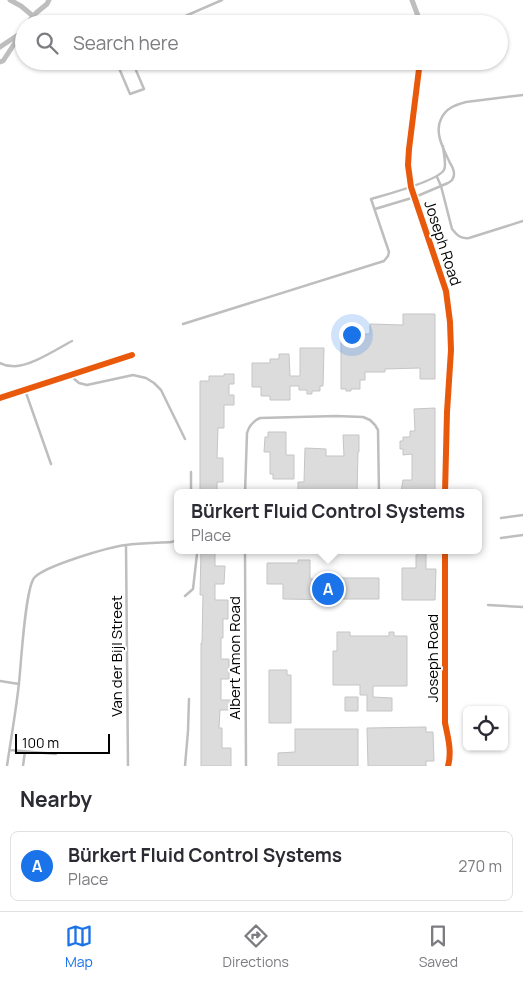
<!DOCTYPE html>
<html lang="en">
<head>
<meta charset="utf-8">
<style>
  body { margin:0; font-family:Manrope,sans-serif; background:#f7f7f7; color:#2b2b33 }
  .controls { position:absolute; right:15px; bottom:15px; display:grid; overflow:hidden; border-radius:8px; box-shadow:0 1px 4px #0004 }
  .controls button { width:45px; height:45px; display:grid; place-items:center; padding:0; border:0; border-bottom:1px solid #e1e1e2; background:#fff; color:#2b2b33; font:25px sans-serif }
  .scale { position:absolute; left:15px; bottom:12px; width:95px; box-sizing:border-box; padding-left:5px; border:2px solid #000; border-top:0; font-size:14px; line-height:18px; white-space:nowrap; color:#000; -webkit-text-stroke:4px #fff; paint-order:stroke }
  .you { position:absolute; left:351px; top:334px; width:18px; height:18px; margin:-12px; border:4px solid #fff; border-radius:50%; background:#1a73e8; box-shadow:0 0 0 8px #1a73e833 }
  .badge { display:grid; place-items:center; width:32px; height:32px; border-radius:50%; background:#1a73e8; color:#fff; font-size:16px; font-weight:700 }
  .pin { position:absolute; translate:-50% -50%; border:2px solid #fff; box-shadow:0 1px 5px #0006 }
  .popup { position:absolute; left:174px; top:489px; width:308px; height:65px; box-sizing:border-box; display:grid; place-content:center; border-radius:8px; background:#fff; filter:drop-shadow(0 1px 4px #0005); font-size:16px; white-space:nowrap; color:#7c7c81 }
  .popup b { font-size:19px; color:#2b2b33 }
  .popup::after { content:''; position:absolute; left:50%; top:100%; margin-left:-10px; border:10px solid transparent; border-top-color:#fff }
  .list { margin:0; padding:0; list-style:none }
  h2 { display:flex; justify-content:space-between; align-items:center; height:65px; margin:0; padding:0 20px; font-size:21px }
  h2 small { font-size:16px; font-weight:400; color:#7c7c81 }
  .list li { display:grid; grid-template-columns:32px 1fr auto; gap:15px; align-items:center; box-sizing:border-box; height:70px; margin:0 10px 10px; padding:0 10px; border:1px solid #e1e1e2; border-radius:8px }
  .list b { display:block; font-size:19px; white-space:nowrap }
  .list p { margin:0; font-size:16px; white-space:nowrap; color:#7c7c81 }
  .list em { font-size:16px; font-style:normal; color:#7c7c81 }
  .icon { flex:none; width:28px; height:28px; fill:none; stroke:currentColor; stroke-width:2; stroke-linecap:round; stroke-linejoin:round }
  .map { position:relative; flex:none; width:523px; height:766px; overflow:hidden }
  .search { position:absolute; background:#fff; box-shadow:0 1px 4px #0004; left:15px; right:15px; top:15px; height:55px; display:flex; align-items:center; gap:12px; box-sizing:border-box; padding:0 18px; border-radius:28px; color:#7c7c81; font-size:19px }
  .sheet { height:145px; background:#fff }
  nav { display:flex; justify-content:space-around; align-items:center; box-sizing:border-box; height:70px; border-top:1px solid #e1e1e2; background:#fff; font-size:14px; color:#7c7c81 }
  nav a { display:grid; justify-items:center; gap:2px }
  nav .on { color:#1a73e8 }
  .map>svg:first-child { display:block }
  .building { fill:#dcdcdc; stroke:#c5c5c5 }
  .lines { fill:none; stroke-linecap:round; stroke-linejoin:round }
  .service { stroke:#bebebe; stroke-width:2.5 }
  .minor { stroke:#bebebe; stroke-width:5 }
  .cycleway-casing { stroke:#fff; stroke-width:9 }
  .cycleway { stroke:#e8590c; stroke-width:6 }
  .labels { text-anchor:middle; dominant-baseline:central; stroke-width:4; stroke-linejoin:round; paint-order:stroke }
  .street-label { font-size:15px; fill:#000; stroke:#fff }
</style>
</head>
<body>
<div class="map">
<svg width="523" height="766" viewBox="0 0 523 766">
  <rect width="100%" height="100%" fill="#fff"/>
  <path class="building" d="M 403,314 L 435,314 L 435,379 L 420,379 L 420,368 L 385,369 L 385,372 L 365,372 L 365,380 L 360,380 L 360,389 L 351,389 L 351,391 L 346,391 L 346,389 L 341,389 L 341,334 L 370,334 L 370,324 L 403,325 Z
    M 300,348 L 324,348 L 323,386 L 320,386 L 320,391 L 312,391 L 312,394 L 307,394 L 307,390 L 299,390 L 299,386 L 290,386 L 290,400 L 270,400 L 270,396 L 261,396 L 261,387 L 252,387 L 252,363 L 270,363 L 270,359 L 279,359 L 279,354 L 289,354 L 290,376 L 300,376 Z
    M 224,374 L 234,374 L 234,384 L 229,384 L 229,395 L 234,395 L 234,405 L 224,405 L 224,428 L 218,428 L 217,458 L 223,458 L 223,482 L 217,482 L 217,493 L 200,493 L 200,381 L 209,381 L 209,376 L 224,376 Z
    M 435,408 L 435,493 L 403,493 L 403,492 L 401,492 L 403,480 L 412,480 L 412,454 L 403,455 L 403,449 L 400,449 L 400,441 L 403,441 L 403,437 L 410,437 L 410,431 L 415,431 L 414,409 Z
    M 268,432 L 286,432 L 286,455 L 294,455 L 294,479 L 273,479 L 273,474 L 270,474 L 270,452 L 264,452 L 265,437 L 268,437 Z
    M 343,435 L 359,435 L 359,452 L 358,452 L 357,493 L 298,493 L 298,482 L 304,482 L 305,448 L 326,449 L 326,456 L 344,456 Z
    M 201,550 L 215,550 L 215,566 L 225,566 L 224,584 L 215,584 L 215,600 L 228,600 L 228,619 L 223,619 L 223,638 L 221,638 L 221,659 L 229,659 L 229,679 L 221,679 L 221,700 L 231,700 L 231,710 L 220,710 L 219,728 L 222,728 L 222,748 L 231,748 L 231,766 L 201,766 L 201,643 L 202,643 L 203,595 L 200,595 Z
    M 418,550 L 426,550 L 426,569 L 436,569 L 435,600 L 402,600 L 402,568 L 416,568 L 416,555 L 418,555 Z
    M 298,560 L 310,560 L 310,579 L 331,579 L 331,577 L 342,577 L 342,578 L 379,578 L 379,599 L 342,599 L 342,600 L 283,599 L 283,584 L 267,584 L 267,563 L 298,563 Z
    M 337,632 L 350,632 L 350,636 L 389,636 L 389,632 L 394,632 L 394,636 L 407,636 L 407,686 L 373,686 L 373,697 L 392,698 L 392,711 L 367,711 L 367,695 L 360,695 L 360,685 L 333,685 L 333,651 L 337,651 Z
    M 269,670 L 287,670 L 287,675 L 291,675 L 291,723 L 269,723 Z
    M 345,697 L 358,697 L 358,711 L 345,711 Z
    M 426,727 L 426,732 L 433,732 L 434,761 L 426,761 L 426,766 L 368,766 L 367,728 Z
    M 295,729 L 358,729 L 358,766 L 278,766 L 278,753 L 295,752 Z"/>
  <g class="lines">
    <path class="service" d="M 167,24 L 222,0
      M 116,61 L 130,94 L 144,89 L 132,61
      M 437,177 L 441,186 L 452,229 C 457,235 460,239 469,238 L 523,221
      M 375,209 L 415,197 L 448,183 C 452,181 454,178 454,174 C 454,170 452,166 450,163 C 444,150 434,133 441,119 C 446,108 455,105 466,102 L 523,95
      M 183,324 L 384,261 L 388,256 L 389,252 L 371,199 C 385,195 438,181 444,170 C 447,164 443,152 443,146
      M 0,363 C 4,365 8,366 12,366 C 28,368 57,349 72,341
      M 71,376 L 79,383 L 87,385 L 133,375 L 146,378 L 154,383 L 161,390 L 185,439
      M 25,390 L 51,464
      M 191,472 L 191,493
      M 245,493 L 247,433 C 249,426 253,421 260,418 L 336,416 L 363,417 L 370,420 L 375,425 L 378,430 L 379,493
      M 501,518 L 523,515
      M 501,538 L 523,535
      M 126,545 L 128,766
      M 245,550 L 246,766
      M 185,596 L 193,589 L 197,554 L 196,550
      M 488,605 L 523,607
      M 0,681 L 19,684
      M 10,750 L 56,754
      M 7,766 C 11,738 16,711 19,683 C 21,665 25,590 34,578 C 44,566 109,547 126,545 C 141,543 157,543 172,542 L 178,539
      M 23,766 L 25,751
      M 185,766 L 188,731 L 189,699"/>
    <path class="minor" d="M 10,0 L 21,6 L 33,16
      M 412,0 L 421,24
      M 27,24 L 36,13 L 47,4 L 49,0
      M 0,47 L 18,35
      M 420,61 L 409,149 L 408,165 L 411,187 L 446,291 L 450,322 L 451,350 L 447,412 L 445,493
      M 0,62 L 3,61 L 24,29
      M 0,398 L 132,355
      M 445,550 L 445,723 C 448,737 452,752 448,766"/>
    <g class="cycleway-casing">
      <path id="cycleway" d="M 420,61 L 409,149 L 408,165 L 411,187 L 446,291 L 450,322 L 451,350 L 447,412 L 445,493
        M 0,398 L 132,355
        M 445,550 L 445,723 C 448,737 452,752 448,766"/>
    </g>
    <use href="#cycleway" class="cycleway"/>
  </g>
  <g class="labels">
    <g class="street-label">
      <text transform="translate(443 243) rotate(72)">Joseph Road</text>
      <text transform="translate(116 656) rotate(-90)">Van der Bijl Street</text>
      <text transform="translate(234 658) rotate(-90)">Albert Amon Road</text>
      <text transform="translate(432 658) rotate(-90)">Joseph Road</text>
    </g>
  </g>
</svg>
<div class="controls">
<button><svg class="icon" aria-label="locate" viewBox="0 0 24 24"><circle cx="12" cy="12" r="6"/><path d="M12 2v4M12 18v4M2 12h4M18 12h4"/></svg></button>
</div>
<div class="scale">100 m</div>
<div class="you"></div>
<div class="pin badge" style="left:328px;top:589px">A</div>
<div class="popup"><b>Bürkert Fluid Control Systems</b>Place</div>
<div class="search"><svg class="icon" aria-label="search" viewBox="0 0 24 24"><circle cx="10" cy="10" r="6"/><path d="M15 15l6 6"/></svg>Search here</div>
</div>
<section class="sheet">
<h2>Nearby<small></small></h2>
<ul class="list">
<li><span class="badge">A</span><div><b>Bürkert Fluid Control Systems</b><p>Place</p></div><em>270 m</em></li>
</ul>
</section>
<nav>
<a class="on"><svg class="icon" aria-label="map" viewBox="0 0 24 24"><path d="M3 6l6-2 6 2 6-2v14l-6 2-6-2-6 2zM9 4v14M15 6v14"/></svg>Map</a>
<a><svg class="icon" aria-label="directions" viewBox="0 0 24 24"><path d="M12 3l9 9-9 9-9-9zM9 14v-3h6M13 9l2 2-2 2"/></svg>Directions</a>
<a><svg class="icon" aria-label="saved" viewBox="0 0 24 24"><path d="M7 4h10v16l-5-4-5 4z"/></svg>Saved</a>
</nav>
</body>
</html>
